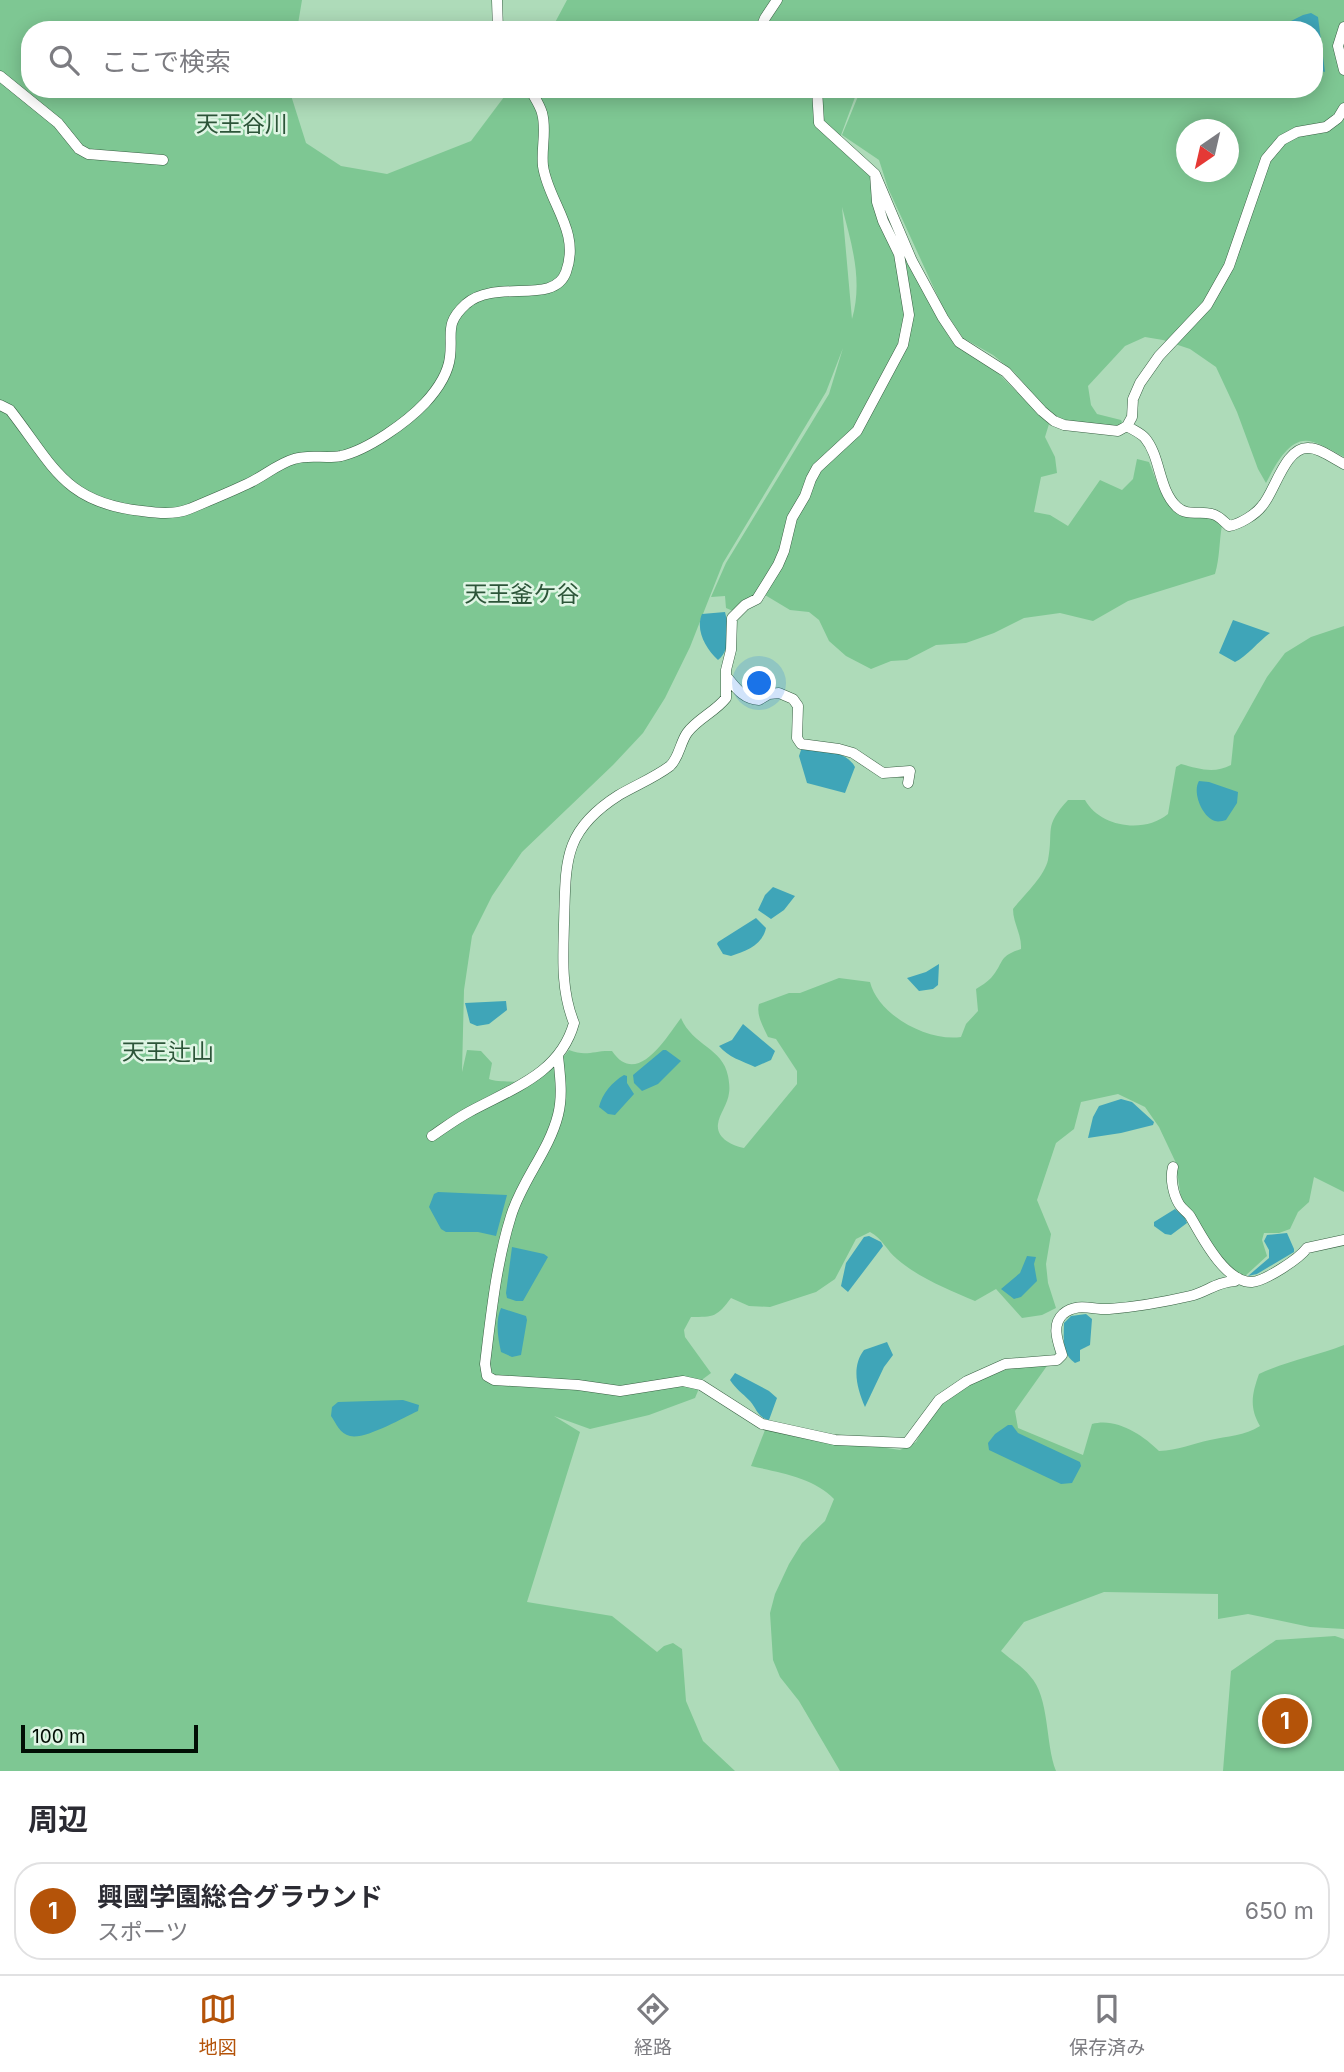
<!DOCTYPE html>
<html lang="ja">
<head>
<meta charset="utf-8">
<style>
  body { margin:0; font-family:Inter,"Noto Sans JP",sans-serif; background:#f7f7f7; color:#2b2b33 }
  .compass { position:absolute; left:1176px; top:119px; width:63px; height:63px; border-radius:50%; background:#fff; box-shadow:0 4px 18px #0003; rotate:214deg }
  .scale { position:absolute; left:21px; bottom:18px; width:177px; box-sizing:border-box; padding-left:7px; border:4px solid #020f05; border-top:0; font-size:19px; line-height:24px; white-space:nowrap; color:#020f05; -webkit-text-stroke:5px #dff5e4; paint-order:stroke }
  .you { position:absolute; left:760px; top:684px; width:24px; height:24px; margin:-18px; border:5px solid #fff; border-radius:50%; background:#1a73e8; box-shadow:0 0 0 10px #1a73e833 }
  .badge { display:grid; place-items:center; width:46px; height:46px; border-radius:50%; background:#b45309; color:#fff; font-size:23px; font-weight:700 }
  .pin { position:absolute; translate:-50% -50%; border:4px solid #fff; box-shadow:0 2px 7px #0006 }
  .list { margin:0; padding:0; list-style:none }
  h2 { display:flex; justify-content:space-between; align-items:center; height:91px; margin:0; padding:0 28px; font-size:30px }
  h2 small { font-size:23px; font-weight:400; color:#7c7c81 }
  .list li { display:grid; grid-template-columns:46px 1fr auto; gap:21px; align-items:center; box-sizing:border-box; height:98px; margin:0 14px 14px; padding:0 14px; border:2px solid #e1e1e2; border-radius:28px }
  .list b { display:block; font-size:26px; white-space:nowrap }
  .list p { margin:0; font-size:23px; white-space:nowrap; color:#7c7c81 }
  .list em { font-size:23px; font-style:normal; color:#7c7c81 }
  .icon { flex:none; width:38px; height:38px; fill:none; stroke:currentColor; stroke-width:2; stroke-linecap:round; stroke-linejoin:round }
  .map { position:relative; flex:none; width:1344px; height:1771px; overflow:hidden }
  .search { position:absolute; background:#fff; box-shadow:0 4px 18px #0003; left:21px; right:21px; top:21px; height:77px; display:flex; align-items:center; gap:18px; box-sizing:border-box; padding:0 24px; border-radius:28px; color:#7c7c81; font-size:26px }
  .sheet { height:203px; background:#fff }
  nav { display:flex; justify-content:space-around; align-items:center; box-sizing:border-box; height:98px; border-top:2px solid #e1e1e2; background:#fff; font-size:19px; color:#7c7c81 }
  nav a { display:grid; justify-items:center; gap:4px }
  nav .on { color:#b45309 }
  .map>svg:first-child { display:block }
  .green { fill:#7ec793; fill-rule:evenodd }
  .water { fill:#3fa5b8 }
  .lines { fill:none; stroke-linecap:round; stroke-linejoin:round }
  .street-casing { stroke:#386043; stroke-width:11 }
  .street { stroke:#fff; stroke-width:10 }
  .labels { text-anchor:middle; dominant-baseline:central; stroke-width:5; stroke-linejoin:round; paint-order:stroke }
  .neighbourhood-label { font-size:23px; fill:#2d5539; stroke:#dff5e4 }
</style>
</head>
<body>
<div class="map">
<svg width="1344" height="1771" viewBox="0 0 1344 1771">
  <rect width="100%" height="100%" fill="#aedbb9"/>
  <path class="green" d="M 0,0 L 302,0 L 297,30 L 30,30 L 30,89 L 289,89 L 306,143 L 341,166 L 387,174 L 471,141 L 510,89 L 858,89 L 837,146 L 870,174 L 933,310 L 949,337 L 977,359 L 997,372 L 1049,424 L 1045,437 L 1055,457 L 1057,473 L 1041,477 L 1034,512 L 1050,515 L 1068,526 L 1100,480 L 1122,490 L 1133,479 L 1137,459 L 1149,462 C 1156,478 1161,501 1176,512 C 1191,524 1210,508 1222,525 C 1219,542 1220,557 1215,574 L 1128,601 L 1093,621 L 1060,613 L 1024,618 L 994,633 L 966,643 L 936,645 L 907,660 L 891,661 L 871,669 L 846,656 L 829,641 L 819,620 L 809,612 L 790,610 L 765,595 L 733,611 L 726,608 L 725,596 L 711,597 L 726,563 L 829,394 L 843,348 L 826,392 L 723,563 L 690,647 L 665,698 L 643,733 L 613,765 L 522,852 L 492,896 L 472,936 L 464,990 L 462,1072 L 467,1050 L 481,1051 L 492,1063 L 489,1079 C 499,1083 517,1080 532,1084 L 557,1065 L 569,1050 C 587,1057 594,1050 612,1051 C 637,1088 666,1038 681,1018 C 693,1046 723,1048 728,1076 C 729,1081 730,1088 729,1093 C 728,1104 719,1114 718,1124 C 716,1138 732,1146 744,1148 L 797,1084 L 797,1071 L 776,1039 L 768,1037 C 763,1026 756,1015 759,1004 L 789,993 L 800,993 L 839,978 L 870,982 C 878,1015 928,1042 961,1037 L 966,1024 L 978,1011 L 976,989 C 981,986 987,982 991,978 C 1005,962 997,957 1021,949 C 1022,935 1013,923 1013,909 C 1024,895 1044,877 1048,860 C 1054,829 1043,827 1068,800 L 1085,800 C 1100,827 1144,834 1168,814 L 1176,767 L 1181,764 C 1199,769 1214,774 1231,765 L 1234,736 L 1267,677 L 1285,653 L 1311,637 L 1344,626 L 1344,1192 L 1314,1177 L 1309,1202 L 1298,1212 L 1290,1229 L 1279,1233 L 1264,1233 L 1262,1240 L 1267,1256 L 1244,1277 L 1224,1262 L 1182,1206 L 1176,1163 L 1159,1127 L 1145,1107 L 1118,1094 L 1081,1102 L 1074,1129 L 1056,1143 L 1037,1200 L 1051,1234 L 1046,1264 L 1048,1283 L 1056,1308 L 1042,1315 L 1022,1318 L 996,1289 L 975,1301 C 949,1290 919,1278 897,1259 C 887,1251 883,1239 870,1232 L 856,1239 L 835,1279 L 816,1292 L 770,1307 L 749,1306 L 731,1298 C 717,1317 714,1317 691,1317 L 684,1330 L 685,1337 L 711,1373 L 703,1379 L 695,1398 L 649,1415 L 590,1429 L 554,1416 L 580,1432 L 527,1602 L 612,1616 L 657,1652 L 664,1646 L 673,1643 L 682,1649 L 686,1701 L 703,1741 L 735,1771 L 0,1771 ZM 842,207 C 852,245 863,281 852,319 Z
    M 567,0 L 1344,0 L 1344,457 C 1334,452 1324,445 1313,442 C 1290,434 1275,466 1266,483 L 1258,469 L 1237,412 L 1216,367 L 1190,349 L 1163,340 L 1145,337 L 1125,346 L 1088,386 L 1091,405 L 1097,414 L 1121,420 L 1123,424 L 1114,426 L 1064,420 L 1050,413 L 1014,372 L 993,355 L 963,338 L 943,308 L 888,188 L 879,160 L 842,135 L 861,89 L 1314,89 L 1314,30 L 551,30 ZM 1186,130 L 1228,130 L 1228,172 L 1186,172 Z
    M 1344,1345 L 1344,1629 L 1310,1627 L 1248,1614 L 1218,1619 L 1218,1594 L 1104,1592 L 1024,1622 L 1001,1651 C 1010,1659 1022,1666 1030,1676 C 1050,1697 1045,1744 1056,1771 L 840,1771 L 799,1701 L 780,1677 L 773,1660 L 770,1613 L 775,1594 L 789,1564 L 802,1543 L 825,1521 L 834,1499 C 815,1478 778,1472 751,1466 L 765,1430 L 900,1450 L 916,1442 L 925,1425 L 941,1403 L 967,1384 L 1008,1369 L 1049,1363 L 1015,1411 L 1018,1428 L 1083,1455 L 1092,1424 C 1116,1417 1143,1435 1159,1451 C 1178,1450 1192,1444 1210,1440 C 1227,1436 1245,1436 1260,1426 C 1249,1407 1252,1394 1259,1374 C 1287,1361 1316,1356 1344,1345 Z
    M 1335,1636 L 1344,1639 L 1344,1771 L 1223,1771 L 1231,1671 L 1276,1640 Z"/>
  <path class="water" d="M 1311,13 L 1318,17 L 1325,72 L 1314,69 L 1314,30 L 1273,30 L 1303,15 Z
    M 725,612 C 729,627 731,650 718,660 C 706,649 695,630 702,614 Z
    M 1233,620 L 1270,633 C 1259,641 1246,657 1235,662 L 1219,653 Z
    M 802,747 C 820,751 845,749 855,767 L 845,793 L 807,783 L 799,756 Z
    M 1199,781 L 1209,782 L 1238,792 L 1237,803 L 1226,820 C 1223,821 1218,822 1215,821 C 1202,817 1192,792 1199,781 Z
    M 773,887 L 795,896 L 784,910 L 771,919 L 758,910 L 765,895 Z
    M 756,918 L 766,928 C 762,946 746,951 731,956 L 723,954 L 717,944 L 718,942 Z
    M 939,964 L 938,985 L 933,989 L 919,991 L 907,978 L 926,972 Z
    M 506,1001 L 507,1010 L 489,1024 L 477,1026 L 470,1023 L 465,1003 Z
    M 743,1024 L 775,1051 L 771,1060 L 755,1067 C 742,1061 728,1057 719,1046 L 732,1040 Z
    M 663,1050 L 666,1050 L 681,1061 L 658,1084 L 642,1091 L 634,1083 L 633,1075 Z
    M 624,1075 L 627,1076 L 627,1083 L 634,1094 L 615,1115 L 608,1114 L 599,1107 C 602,1094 612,1082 624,1075 Z
    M 1121,1099 L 1132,1102 L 1154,1122 L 1153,1125 L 1121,1133 L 1088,1138 L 1093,1117 L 1099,1106 Z
    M 438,1192 L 507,1195 L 496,1236 L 478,1232 L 446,1232 L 441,1229 L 429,1207 L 434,1194 Z
    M 1175,1209 L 1185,1218 L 1187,1223 L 1171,1235 L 1165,1234 L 1154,1226 L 1154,1222 Z
    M 1287,1233 L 1294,1249 L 1294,1252 L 1257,1274 L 1248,1276 L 1269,1258 L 1269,1250 L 1264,1241 L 1267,1235 Z
    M 869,1236 L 881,1242 L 883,1246 L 848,1292 L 841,1286 L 846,1263 L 864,1237 Z
    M 512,1247 L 544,1254 L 548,1257 L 523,1301 L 516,1301 L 507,1298 L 506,1293 Z
    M 1027,1256 L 1036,1257 L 1034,1264 L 1037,1281 L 1021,1297 L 1014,1299 L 1001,1289 L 1020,1273 Z
    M 501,1308 L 526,1316 L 527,1320 L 521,1355 L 512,1357 L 501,1352 C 498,1338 495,1322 501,1308 Z
    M 1086,1314 L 1092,1319 L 1090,1345 L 1080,1350 L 1080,1361 L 1075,1363 C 1061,1354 1064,1337 1064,1323 L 1071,1316 Z
    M 887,1342 L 893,1355 L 884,1367 L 865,1407 C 857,1388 851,1367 864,1350 Z
    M 735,1373 L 769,1391 L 777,1398 L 769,1420 C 757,1417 757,1409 750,1401 C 742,1393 736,1389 730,1380 Z
    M 403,1400 L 419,1405 L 418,1411 C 402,1418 365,1440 350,1436 C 340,1434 336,1423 331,1416 L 332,1407 L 338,1402 Z
    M 1008,1425 L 1012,1425 L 1018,1433 L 1080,1462 L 1081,1466 L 1072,1483 L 1061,1484 L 989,1450 L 988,1443 L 995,1434 Z"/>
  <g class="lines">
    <g class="street-casing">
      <path id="street" d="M 497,0 L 498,30
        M 1344,27 L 1338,46 L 1344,70
        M 760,30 L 765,18 L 777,0
        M 0,76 L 58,123 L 79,149 L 88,154 L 163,160
        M 817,89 L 819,123 L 875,174 L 912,261 L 943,318 L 959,342 L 1006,372 L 1042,411 L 1054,421 L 1064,425 L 1118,431 L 1127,426 L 1132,417 L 1133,399 L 1140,383 L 1159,356 L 1207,305 L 1229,266 L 1266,159 L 1282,140 L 1297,132 L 1326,127 L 1338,118 L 1344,108
        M 0,405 L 10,410 C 53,465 64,503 142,511 C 157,513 174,515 189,509 C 208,501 228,493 247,484 C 263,477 277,464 294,459 C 309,454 325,459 341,456 C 368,450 407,422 425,403 C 437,390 448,374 450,357 C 453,333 444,324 466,304 C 496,278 554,306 566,272 C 581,231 548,202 543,166 C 541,148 547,130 542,113 C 540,105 534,97 530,89
        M 1127,426 C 1133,430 1141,433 1145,438 C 1161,457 1158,489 1177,507 C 1188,517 1199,510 1212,514 C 1220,516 1224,522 1229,526 C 1240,524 1255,515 1262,506 C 1275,492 1285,446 1309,448 C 1320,448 1334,459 1344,464
        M 726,676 C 736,688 743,699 759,700 L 769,694 L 779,693 L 793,699 L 798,706 L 797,738 L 801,744 L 839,749 L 853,753 L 883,773 L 910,771 L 908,783
        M 558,1056 C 560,1075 563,1096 558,1115 C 549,1151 522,1180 511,1216 C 496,1264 491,1315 485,1364 L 487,1376 L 494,1380 L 578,1385 L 620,1391 L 683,1381 L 701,1385 L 762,1424 L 835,1440 L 907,1443 L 939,1400 L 967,1381 L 1005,1364 L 1057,1360 L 1062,1355 C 1058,1342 1051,1325 1063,1314 C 1077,1302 1093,1310 1109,1309 C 1136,1307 1164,1302 1190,1296 C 1207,1292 1216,1282 1235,1281 L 1238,1278
        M 432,1136 C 444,1128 456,1119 469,1112 C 511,1089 560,1074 574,1023 C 561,991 563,958 564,924 C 566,862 562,831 619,795 C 636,785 654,778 670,766 C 679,758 680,743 687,733 C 697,719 715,712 726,698 L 726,670 L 731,650 L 732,618 L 745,605 L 757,599 L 778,565 L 784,551 L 792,518 L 805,496 L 811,479 L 817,468 L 857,431 L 903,345 L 909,315 L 899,254 L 883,221 L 877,202 L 875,174
        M 1173,1167 C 1170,1178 1173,1194 1179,1204 C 1182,1209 1187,1212 1190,1216 C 1201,1235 1225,1283 1252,1282 C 1265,1281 1299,1259 1307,1248 L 1344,1240"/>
    </g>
    <use href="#street" class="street"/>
  </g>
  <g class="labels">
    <g class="neighbourhood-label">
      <text x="242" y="124">天王谷川</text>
      <text x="522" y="594">天王釜ケ谷</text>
      <text x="168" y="1052">天王辻山</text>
    </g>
  </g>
</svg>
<svg class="compass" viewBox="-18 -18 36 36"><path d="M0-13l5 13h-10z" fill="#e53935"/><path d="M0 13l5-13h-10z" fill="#7c7c81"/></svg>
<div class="scale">100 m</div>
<div class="you"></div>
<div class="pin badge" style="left:1285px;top:1721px">1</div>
<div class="search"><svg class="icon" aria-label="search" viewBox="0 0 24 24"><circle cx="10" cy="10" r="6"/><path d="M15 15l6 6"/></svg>ここで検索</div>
</div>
<section class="sheet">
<h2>周辺<small></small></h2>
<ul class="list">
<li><span class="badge">1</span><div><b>興國学園総合グラウンド</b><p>スポーツ</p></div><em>650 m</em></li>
</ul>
</section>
<nav>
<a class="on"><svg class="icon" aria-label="map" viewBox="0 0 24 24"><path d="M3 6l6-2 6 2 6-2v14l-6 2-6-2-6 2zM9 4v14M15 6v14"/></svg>地図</a>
<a><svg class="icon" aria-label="directions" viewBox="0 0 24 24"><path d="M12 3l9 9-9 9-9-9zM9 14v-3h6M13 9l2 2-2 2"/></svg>経路</a>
<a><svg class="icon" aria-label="saved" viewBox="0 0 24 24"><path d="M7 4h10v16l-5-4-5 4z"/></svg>保存済み</a>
</nav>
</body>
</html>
